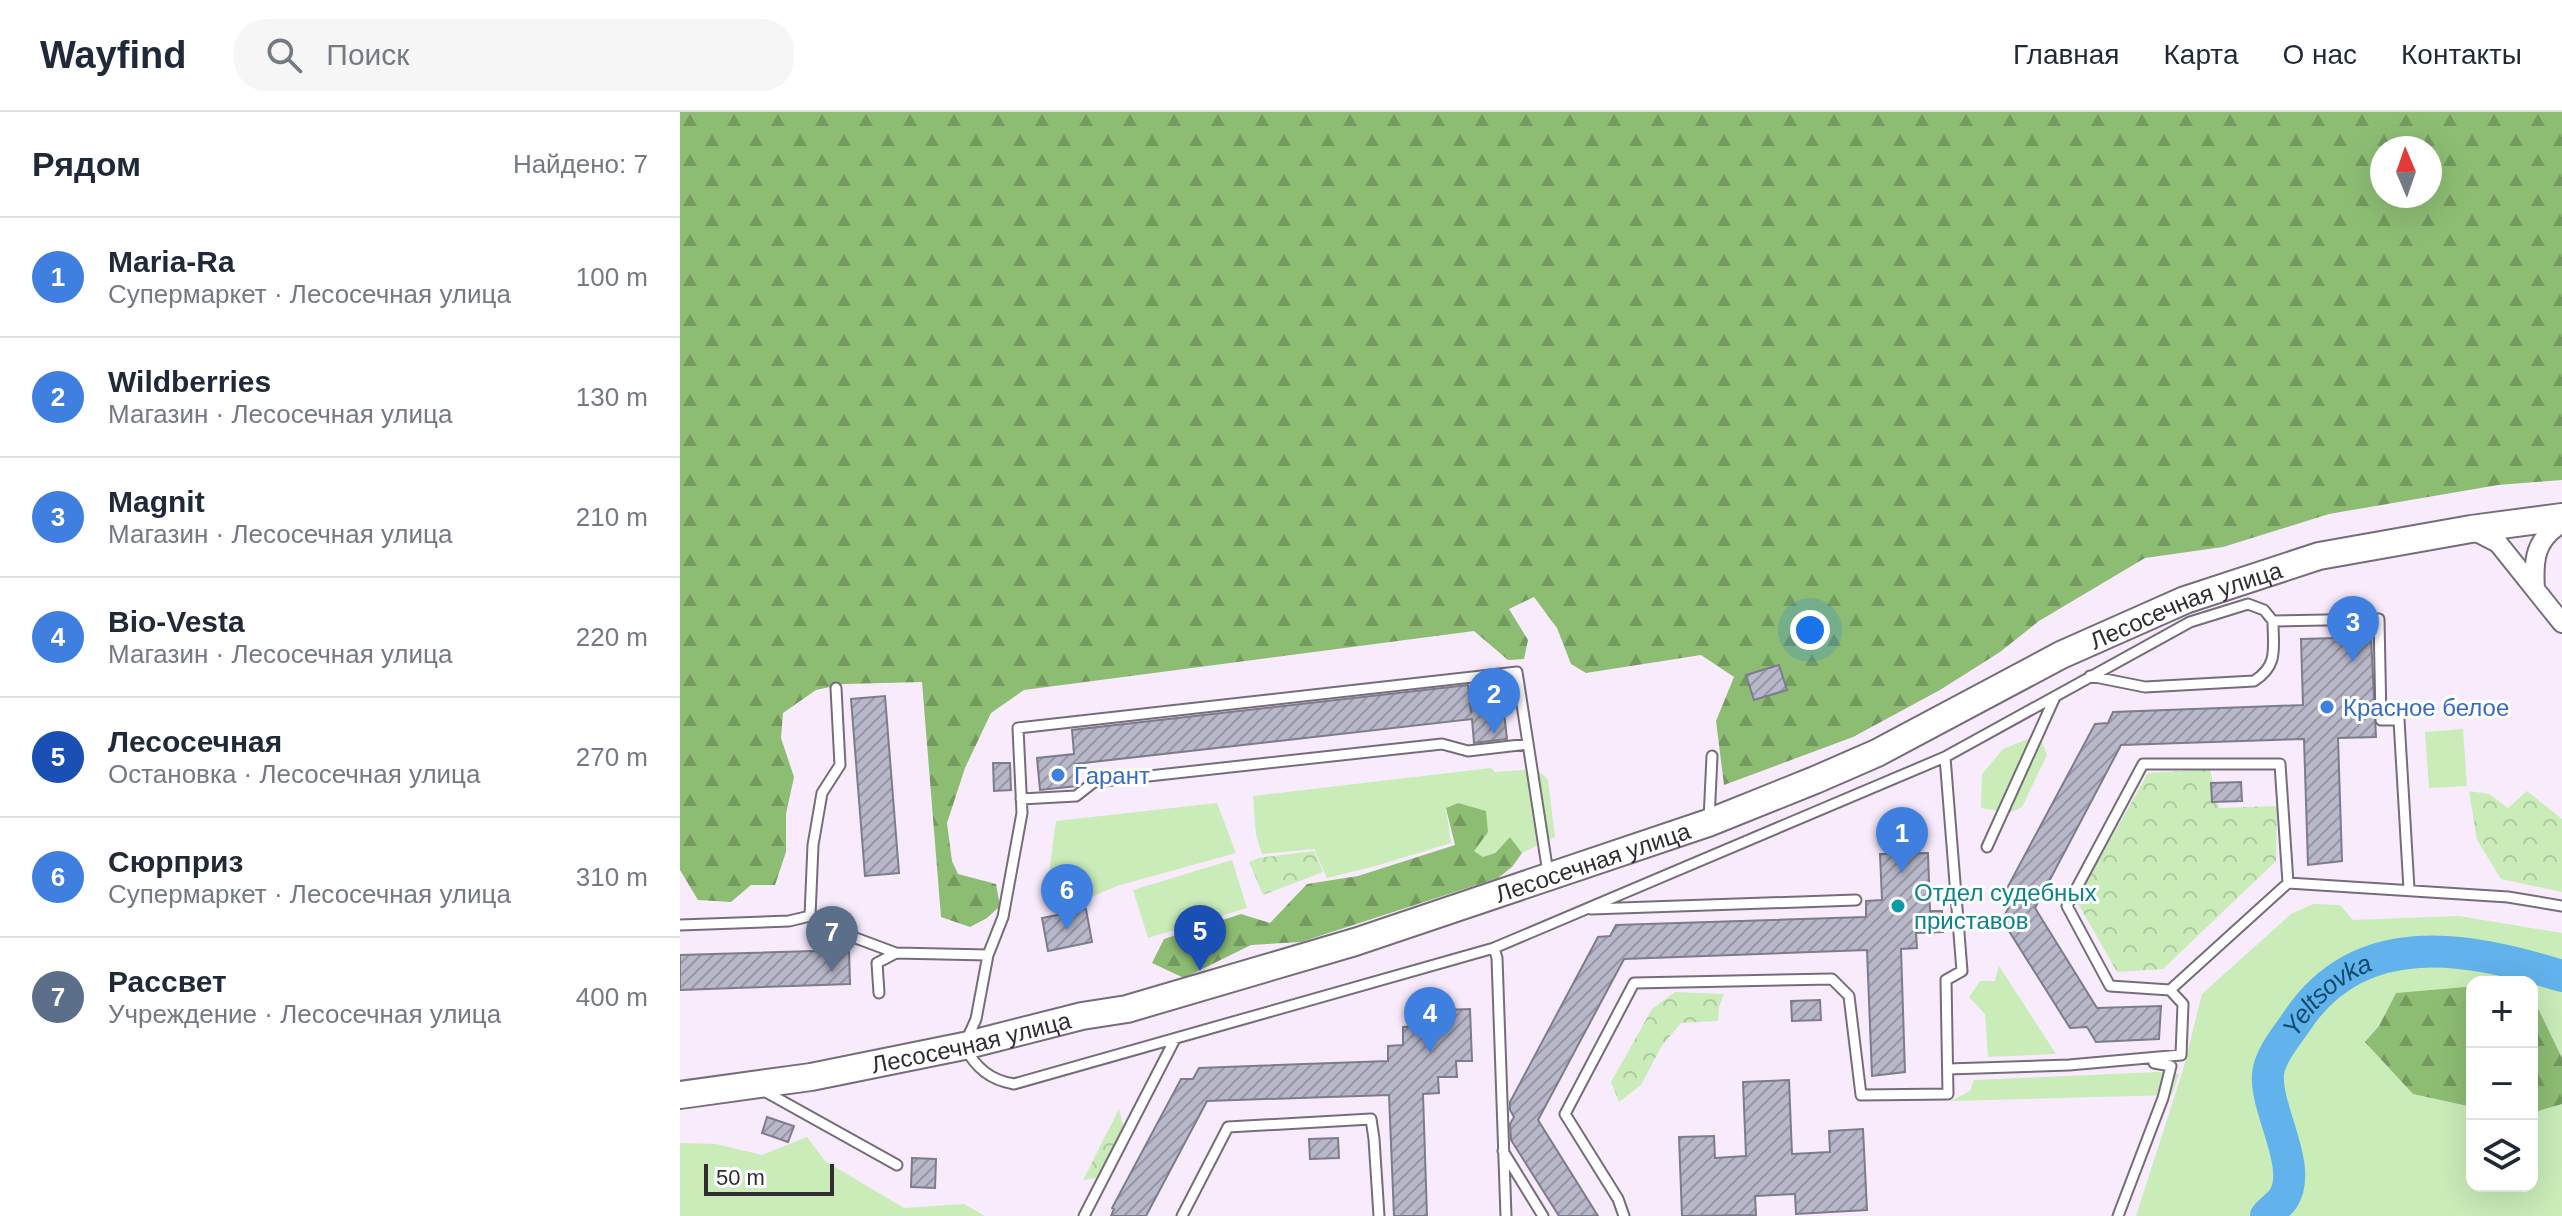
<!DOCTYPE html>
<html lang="ru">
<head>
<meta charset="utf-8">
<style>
  body { margin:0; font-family:Arial,sans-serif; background:#f6f6f7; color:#1f2937 }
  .controls { position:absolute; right:24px; bottom:24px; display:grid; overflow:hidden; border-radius:16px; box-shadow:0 8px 32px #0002 }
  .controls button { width:72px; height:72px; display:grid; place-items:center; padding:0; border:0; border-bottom:2px solid #e0e1e3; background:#fff; color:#1f2937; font:40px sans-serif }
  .compass { position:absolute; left:1690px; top:24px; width:72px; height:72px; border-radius:50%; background:#fff; box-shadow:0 8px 32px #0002; rotate:358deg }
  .scale { position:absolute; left:24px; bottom:20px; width:130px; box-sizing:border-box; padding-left:8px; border:4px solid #312d33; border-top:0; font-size:22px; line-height:28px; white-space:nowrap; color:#312d33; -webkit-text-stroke:6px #fefefe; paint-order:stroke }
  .you { position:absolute; left:1130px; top:518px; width:28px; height:28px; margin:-20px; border:6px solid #fff; border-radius:50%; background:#1a73e8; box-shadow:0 0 0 12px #1a73e833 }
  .badge { display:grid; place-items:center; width:52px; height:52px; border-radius:50%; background:#357188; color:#fff; font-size:26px; font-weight:700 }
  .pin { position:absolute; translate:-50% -66px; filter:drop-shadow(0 2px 4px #0008) }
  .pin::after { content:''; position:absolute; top:42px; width:28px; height:24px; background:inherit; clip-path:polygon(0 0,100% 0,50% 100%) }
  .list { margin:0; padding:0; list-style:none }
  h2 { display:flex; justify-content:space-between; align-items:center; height:104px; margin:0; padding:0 32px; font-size:34px }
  h2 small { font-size:26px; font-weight:400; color:#747a83 }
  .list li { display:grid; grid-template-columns:52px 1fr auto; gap:24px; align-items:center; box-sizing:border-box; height:120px; padding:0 32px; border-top:2px solid #e0e1e3 }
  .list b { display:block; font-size:30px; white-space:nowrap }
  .list p { margin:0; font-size:26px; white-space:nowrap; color:#747a83 }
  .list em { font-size:26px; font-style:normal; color:#747a83 }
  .icon { flex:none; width:44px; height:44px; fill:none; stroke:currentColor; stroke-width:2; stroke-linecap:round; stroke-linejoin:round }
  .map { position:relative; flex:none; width:1882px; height:1104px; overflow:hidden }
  header { display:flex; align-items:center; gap:48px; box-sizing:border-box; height:112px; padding:0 40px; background:#fff; border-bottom:2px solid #e0e1e3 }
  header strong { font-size:38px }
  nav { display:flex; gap:44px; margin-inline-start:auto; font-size:28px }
  .search { width:560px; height:72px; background:#f6f6f7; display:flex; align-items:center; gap:20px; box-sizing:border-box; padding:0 28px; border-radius:32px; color:#747a83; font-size:30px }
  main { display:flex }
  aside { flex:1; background:#fff }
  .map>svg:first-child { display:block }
  .grass { fill:#c9ecb8 }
  .forest { fill:url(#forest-firs); fill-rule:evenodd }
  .park { fill:url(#park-crowns) }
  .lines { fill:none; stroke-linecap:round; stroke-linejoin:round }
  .river { stroke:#62b2eb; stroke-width:32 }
  .building { fill:url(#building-hatch); stroke:#7c7c8c; stroke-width:2 }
  .lane-casing { stroke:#766c7a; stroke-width:13 }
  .street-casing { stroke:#766c7a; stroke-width:22 }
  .secondary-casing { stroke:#766c7a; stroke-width:30 }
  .lane { stroke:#fff; stroke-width:9 }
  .street { stroke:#fff; stroke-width:18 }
  .secondary { stroke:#fff; stroke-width:26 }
  .shop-dot { fill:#3f7fe0; stroke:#fefefe; stroke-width:3 }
  .culture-dot { fill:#0f9aa8; stroke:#fefefe; stroke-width:3 }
  .labels { text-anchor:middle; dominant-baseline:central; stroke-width:6; stroke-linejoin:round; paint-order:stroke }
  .street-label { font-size:24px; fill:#312d33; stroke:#fefefe }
  .shop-label { font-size:24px; fill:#366cbe; stroke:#fefefe; text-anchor:start }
  .culture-label { font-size:24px; fill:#0d838f; stroke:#fefefe; text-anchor:start }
  .water-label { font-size:26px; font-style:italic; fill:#0e4c72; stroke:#fefefe }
</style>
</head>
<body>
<header>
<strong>Wayfind</strong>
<div class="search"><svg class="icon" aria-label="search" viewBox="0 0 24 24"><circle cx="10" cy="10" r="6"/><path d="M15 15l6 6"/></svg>Поиск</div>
<nav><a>Главная</a><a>Карта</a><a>О нас</a><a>Контакты</a></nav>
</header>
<main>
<aside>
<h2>Рядом<small>Найдено: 7</small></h2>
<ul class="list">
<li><span class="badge" style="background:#3f7fe0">1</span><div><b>Maria-Ra</b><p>Супермаркет · Лесосечная улица</p></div><em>100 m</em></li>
<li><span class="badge" style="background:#3f7fe0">2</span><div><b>Wildberries</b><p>Магазин · Лесосечная улица</p></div><em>130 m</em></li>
<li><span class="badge" style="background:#3f7fe0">3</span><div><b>Magnit</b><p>Магазин · Лесосечная улица</p></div><em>210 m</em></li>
<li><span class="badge" style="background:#3f7fe0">4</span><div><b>Bio-Vesta</b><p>Магазин · Лесосечная улица</p></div><em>220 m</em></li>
<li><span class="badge" style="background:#1a4fb4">5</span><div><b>Лесосечная</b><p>Остановка · Лесосечная улица</p></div><em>270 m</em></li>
<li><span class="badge" style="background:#3f7fe0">6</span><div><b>Сюрприз</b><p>Супермаркет · Лесосечная улица</p></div><em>310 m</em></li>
<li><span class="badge" style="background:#5c6f8a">7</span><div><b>Рассвет</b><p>Учреждение · Лесосечная улица</p></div><em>400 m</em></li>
</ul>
</aside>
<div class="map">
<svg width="1882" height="1104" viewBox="0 0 1882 1104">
  <defs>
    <pattern id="forest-firs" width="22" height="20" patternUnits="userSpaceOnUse" patternTransform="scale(2)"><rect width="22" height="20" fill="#8dbd73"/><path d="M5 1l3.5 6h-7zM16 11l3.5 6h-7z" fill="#749a5f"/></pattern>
    <pattern id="park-crowns" width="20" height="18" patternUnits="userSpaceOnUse" patternTransform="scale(2)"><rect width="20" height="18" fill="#c9ecb8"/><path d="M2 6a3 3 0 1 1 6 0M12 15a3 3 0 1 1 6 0" fill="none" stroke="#adcb9f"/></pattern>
    <pattern id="building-hatch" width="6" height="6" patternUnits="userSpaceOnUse" patternTransform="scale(2)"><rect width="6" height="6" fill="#b8b8ca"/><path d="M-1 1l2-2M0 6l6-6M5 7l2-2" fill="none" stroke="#9696a5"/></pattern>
  </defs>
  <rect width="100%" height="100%" fill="#f8ecfc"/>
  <path class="grass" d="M 1783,617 L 1787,674 L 1749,676 L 1745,620 Z
    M 1348,627 L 1362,630 L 1367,643 L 1342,695 L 1329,701 L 1301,696 L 1302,662 L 1323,637 Z
    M 811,656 L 815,660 L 857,657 L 868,668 L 875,725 L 842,741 L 830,725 L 814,741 L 803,745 L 793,739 L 778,691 L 766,696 L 771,731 L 699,753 L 647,766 L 634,737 L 582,742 L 576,723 L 573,684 Z
    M 537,691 L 556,741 L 437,774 L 409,786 L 365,792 L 376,709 Z
    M 552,748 L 567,796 L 468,826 L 453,778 Z
    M 1633,792 L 1660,793 L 1673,808 L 1779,804 L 1882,821 L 1882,946 L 1857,894 L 1852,893 L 1852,870 L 1792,870 L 1792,877 L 1716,881 L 1699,914 L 1686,930 L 1733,982 L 1792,995 L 1792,1074 L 1852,1074 L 1852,1001 L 1882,992 L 1882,1104 L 1456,1104 L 1503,958 L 1522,882 L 1611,802 Z
    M 1319,854 L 1376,942 L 1308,945 L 1305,902 L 1289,885 L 1300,869 L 1315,869 Z
    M 1478,960 L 1499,962 L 1492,983 L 1271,989 L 1290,979 L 1294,968 Z
    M 127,1025 L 145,1049 L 224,1096 L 284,1092 L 305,1104 L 0,1104 L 0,1031 L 36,1032 L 82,1043 Z"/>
  <path class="forest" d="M 0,0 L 1882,0 L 1882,368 L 1818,373 L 1649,402 L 1543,435 L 1465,446 L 1359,509 L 1320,540 L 1260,578 L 1173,625 L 1044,673 L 1036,609 L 1054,565 L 1021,543 L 906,561 L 891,552 L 877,516 L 854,485 L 829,497 L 848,528 L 844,547 L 828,548 L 794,519 L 344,578 L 311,601 L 285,656 L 267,711 L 272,749 L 278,762 L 316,772 L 320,794 L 307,806 L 290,815 L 261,805 L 242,570 L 164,572 L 136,578 L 103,601 L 101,626 L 114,665 L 106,702 L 106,740 L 95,773 L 71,773 L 51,790 L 18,788 L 0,758 ZM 1702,36 L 1750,36 L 1750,84 L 1702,84 Z
    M 778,691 L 806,699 L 808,720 L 794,739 L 803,745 L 815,741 L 830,725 L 842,741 L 832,755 L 818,766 L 621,830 L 571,833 L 504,866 L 472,851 L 484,827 L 561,802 L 590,811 L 627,772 L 678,764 L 775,733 L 766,696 Z
    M 1786,875 L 1792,877 L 1792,995 L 1733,982 L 1685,930 L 1699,914 L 1716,881 Z
    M 1852,893 L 1857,894 L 1882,946 L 1882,992 L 1852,1001 Z"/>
  <path class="park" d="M 1530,657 L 1539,696 L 1597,694 L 1596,749 L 1483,857 L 1437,860 L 1396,788 L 1468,661 Z
    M 1789,679 L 1809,682 L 1828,696 L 1847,679 L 1882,707 L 1882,780 L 1821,767 L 1797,728 Z
    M 634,739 L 643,760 L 583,783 L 569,750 L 579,746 Z
    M 995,880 L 1044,882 L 1039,895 L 1038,909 L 1001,911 L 981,935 L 961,973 L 939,990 L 931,970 L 972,897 Z
    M 439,997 L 445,1021 L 424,1065 L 403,1068 Z"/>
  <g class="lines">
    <path class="river" id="s1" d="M 1586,1104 C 1591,1098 1599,1093 1603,1087 C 1624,1056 1585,998 1588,962 C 1590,943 1607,924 1617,909 C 1680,814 1788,835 1882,864"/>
  </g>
  <path class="building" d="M 1691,525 L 1696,625 L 1658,626 L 1662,749 L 1628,753 L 1624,627 L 1441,633 L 1355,796 L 1417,896 L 1481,894 L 1479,927 L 1416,930 L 1407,915 L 1390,916 L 1322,808 L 1330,793 L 1324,782 L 1415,612 L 1428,611 L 1433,600 L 1623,593 L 1621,527 Z
    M 1099,553 L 1107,578 L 1074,588 L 1066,563 Z
    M 788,573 L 791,601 L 791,596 L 823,592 L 827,627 L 794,631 L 792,607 L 395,652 L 397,674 L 360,678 L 357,646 L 394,642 L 392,618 Z
    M 205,584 L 219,761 L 185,764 L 171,587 Z
    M 313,651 L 330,651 L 331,678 L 314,679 Z
    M 1561,670 L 1562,689 L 1532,690 L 1531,671 Z
    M 1248,741 L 1250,799 L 1262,799 L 1263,820 L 1236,821 L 1237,836 L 1221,837 L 1225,960 L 1192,964 L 1187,838 L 944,847 L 858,1008 L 918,1104 L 879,1104 L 831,1028 L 830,1012 L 834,1005 L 830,998 L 830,990 L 918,825 L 930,824 L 936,813 L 1186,805 L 1186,789 L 1202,788 L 1200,742 Z
    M 406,797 L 412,830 L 368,839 L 362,806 Z
    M 169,838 L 170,872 L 0,878 L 0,843 Z
    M 1140,888 L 1141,908 L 1112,909 L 1111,889 Z
    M 790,897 L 792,949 L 776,949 L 777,965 L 758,965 L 759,981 L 743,982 L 747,1104 L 714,1104 L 709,983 L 527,989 L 466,1104 L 431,1104 L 434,1097 L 432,1096 L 501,967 L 513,967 L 519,956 L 708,949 L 708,934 L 723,933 L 723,915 L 738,914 L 738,899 Z
    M 1109,968 L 1112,1042 L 1150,1040 L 1149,1019 L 1183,1017 L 1187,1098 L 1116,1102 L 1115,1082 L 1075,1084 L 1076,1103 L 1002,1104 L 999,1025 L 1034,1024 L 1035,1046 L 1066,1044 L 1063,970 Z
    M 87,1005 L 114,1014 L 108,1030 L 82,1021 Z
    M 658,1026 L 659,1046 L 630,1047 L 629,1027 Z
    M 232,1046 L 256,1047 L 255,1076 L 231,1075 Z"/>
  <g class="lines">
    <g class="lane-casing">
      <path id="lane" d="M 1593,509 L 1699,507 L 1701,608 L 1719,608 L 1729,777
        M 341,687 L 396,684 L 414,670 L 762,632 L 788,639 L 848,632
        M 1029,708 L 1032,644
        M 1307,735 L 1375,585
        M 911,797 L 1176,788
        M 130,804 L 173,825 L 216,841 L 308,843 L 296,907 L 284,934 C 296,956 310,968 334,972 L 814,836 L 1265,645 L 1510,510 L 1568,492 L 1584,498 L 1593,509 C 1593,536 1599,553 1574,569 L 1465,575 L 1410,564
        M 0,813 L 109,809 L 130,804 L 133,733 L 142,681 L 160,653 L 156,576
        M 814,836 L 817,846 L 826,1104
        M 308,843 L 323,805 L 342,701 L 338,616 L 837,560 L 868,761
        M 1490,878 L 1430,874 L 1387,794 L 1463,652 L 1600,652 L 1608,771
        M 199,881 L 197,851 L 216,841
        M 1268,957 L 1389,953 L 1501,943 L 1503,892 L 1490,878 L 1608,771 L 1828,785 L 1882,794
        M 84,979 L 217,1053
        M 823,1039 L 863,1104
        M 404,1104 L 494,929
        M 502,1104 L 548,1015 L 691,1007 L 694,1027 L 699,1104
        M 944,1104 L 938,1087 L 885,1002 L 954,871 L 1152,867 L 1169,884 L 1181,983 L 1268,982 L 1266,868 L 1282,859 L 1265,645
        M 1438,1104 L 1483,986 L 1491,954 L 1474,951"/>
    </g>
    <g class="street-casing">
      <path id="street" d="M 1791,417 L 1818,431 L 1882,511
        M 1855,477 C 1853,448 1855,427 1882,411"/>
    </g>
    <g class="secondary-casing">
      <g id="secondary">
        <path id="s2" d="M 0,983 L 131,965 L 284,934 L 402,904 L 447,897 L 675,830 L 1028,711 L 1135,668 L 1197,641 L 1381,543 L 1505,488 L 1639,444 L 1791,417 L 1882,405"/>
      </g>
    </g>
    <use href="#lane" class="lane"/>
    <use href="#street" class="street"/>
    <use href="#secondary" class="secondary"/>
  </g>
  <g class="shop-dot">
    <circle cx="1647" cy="595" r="8"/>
    <circle cx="378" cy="663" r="8"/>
  </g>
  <circle class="culture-dot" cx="1218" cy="794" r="8"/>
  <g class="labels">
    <g class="street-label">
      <text stroke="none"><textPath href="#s2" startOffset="1592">Лесосечная улица</textPath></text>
      <text stroke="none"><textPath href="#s2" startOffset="944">Лесосечная улица</textPath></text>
      <text stroke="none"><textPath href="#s2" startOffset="296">Лесосечная улица</textPath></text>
    </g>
    <g class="shop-label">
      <text x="1663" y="595">Красное белое</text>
      <text x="394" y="663">Гарант</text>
    </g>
    <g class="culture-label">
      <text x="1234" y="780">Отдел судебных<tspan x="1234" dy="28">приставов</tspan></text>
    </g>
    <g class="water-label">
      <text stroke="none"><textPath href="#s1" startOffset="254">Yeltsovka</textPath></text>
    </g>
  </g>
</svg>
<div class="controls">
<button>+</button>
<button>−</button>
<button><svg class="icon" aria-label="layers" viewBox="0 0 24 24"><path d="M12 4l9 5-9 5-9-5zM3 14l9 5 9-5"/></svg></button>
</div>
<svg class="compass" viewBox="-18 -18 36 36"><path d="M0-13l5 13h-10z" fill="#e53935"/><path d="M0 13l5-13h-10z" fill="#747a83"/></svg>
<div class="scale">50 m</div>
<div class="you"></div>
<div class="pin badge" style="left:1222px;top:761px;background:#3f7fe0">1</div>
<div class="pin badge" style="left:814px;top:622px;background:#3f7fe0">2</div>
<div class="pin badge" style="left:1673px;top:550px;background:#3f7fe0">3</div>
<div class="pin badge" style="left:750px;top:941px;background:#3f7fe0">4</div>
<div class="pin badge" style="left:520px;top:859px;background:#1a4fb4">5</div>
<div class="pin badge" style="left:387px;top:818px;background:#3f7fe0">6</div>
<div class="pin badge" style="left:152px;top:860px;background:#5c6f8a">7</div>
</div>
</main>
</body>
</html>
